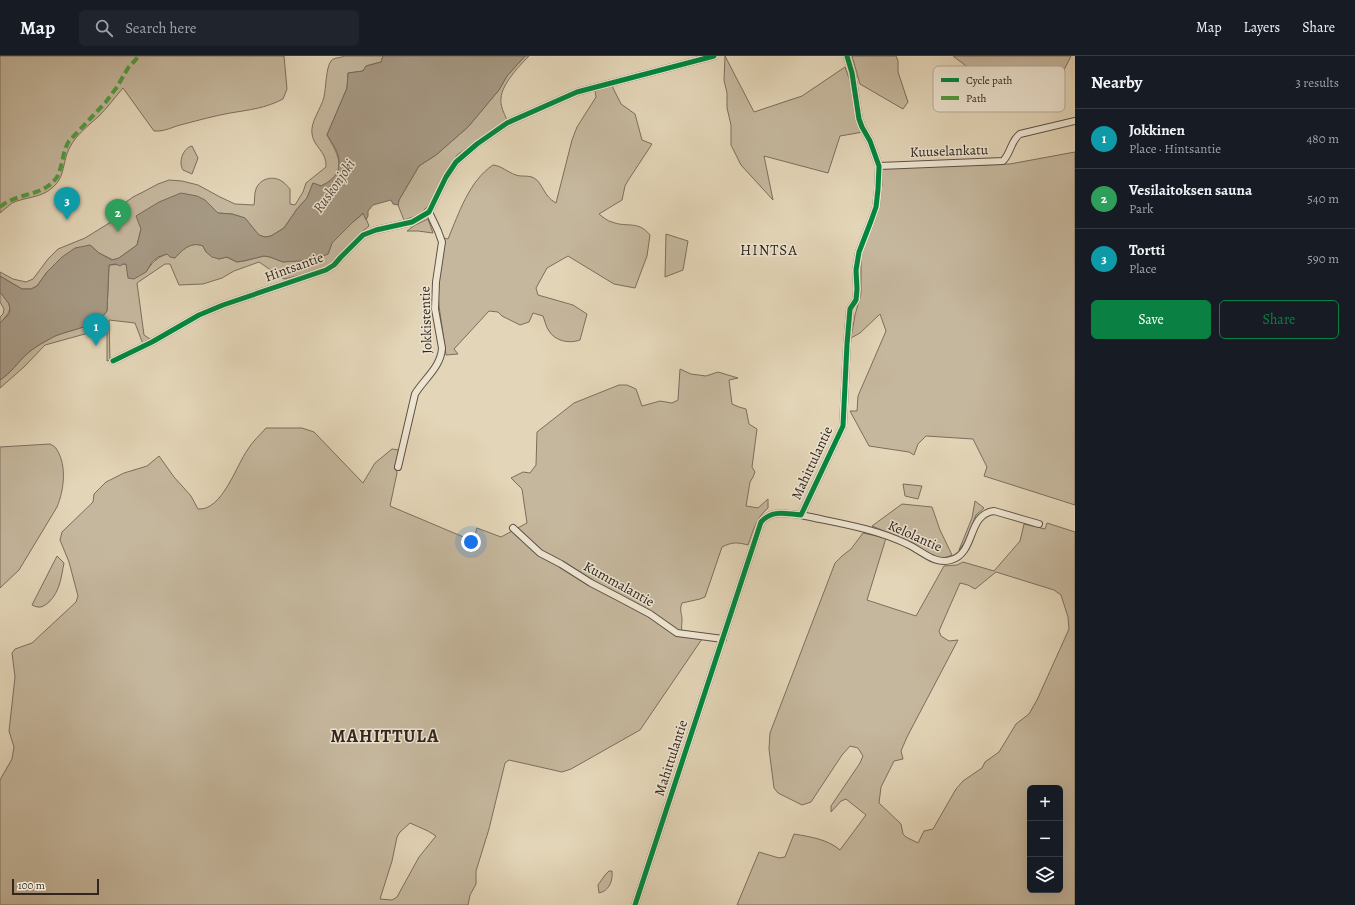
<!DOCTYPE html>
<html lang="en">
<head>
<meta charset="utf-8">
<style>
  body { margin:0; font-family:Alegreya,serif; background:#20242c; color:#f1f3f6 }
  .controls { position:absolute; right:12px; bottom:12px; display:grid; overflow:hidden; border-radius:6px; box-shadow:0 4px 16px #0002 }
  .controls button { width:36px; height:36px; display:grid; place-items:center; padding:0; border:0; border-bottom:1px solid #363941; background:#171b24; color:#f1f3f6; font:20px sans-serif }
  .scale { position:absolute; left:12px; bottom:10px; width:87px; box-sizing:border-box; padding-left:4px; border:2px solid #312520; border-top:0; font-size:11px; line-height:14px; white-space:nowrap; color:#312520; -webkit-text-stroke:3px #ede4d0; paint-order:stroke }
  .you { position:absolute; left:471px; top:486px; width:14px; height:14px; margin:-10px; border:3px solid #fff; border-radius:50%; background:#1a73e8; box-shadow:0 0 0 6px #1a73e833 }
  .badge { display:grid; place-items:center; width:26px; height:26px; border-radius:50%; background:#0b8043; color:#fff; font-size:13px; font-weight:700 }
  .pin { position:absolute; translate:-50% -33px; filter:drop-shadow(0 1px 2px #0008) }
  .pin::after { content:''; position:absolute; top:21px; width:14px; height:12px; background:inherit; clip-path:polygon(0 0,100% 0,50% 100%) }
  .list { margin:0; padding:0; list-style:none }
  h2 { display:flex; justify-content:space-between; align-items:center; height:52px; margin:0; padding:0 16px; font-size:17px }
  h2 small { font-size:13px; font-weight:400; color:#9ea1a6 }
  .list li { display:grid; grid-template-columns:26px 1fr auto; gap:12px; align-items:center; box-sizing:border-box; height:60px; padding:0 16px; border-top:1px solid #363941 }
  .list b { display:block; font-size:15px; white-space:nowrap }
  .list p { margin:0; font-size:13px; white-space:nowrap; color:#9ea1a6 }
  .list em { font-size:13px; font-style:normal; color:#9ea1a6 }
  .actions { display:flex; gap:8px; padding:12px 16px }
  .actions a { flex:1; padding:9px 0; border:1px solid #0b8043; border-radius:6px; text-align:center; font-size:14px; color:#0b8043 }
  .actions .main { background:#0b8043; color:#fff }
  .icon { flex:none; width:22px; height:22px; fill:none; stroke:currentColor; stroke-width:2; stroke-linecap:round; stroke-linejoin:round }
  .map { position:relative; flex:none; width:1075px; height:849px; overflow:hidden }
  header { display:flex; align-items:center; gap:24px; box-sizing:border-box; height:56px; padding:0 20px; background:#171b24; border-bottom:1px solid #363941 }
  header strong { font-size:19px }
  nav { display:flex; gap:22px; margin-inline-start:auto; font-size:14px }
  .search { width:280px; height:36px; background:#20242c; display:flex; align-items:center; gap:10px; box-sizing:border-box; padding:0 14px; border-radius:6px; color:#9ea1a6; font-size:15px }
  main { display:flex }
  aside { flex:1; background:#171b24 }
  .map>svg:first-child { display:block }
  .green { fill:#c5b79d; stroke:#7b6e5e; fill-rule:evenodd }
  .water { fill:#a69984; stroke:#776b5c }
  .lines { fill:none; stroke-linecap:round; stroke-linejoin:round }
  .minor-casing { stroke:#5e5146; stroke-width:8 }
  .minor { stroke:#ede4d0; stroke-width:6 }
  .quiet { stroke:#509b3f; stroke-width:4; stroke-dasharray:8 4; stroke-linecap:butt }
  .cycleway-casing { stroke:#ede4d0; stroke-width:8 }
  .cycleway { stroke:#00873e; stroke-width:5 }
  .labels { text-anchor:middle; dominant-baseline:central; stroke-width:3; stroke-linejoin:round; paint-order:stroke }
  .street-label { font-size:14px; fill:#312520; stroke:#ede4d0 }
  .water-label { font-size:15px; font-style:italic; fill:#54483e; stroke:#ede4d0 }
  .neighbourhood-label { font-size:15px; letter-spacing:1px; fill:#312520; stroke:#ede4d0 }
  .district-label { font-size:18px; font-weight:bold; letter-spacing:1px; fill:#312520; stroke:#ede4d0 }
  .key { fill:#ede4d0; stroke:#b5ab9b; stroke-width:1 }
  .key-label { font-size:11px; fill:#312520 }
</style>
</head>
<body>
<header>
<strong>Map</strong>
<div class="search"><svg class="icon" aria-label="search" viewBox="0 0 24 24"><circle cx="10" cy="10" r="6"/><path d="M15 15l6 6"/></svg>Search here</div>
<nav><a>Map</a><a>Layers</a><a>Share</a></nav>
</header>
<main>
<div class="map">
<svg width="1075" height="849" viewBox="0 0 1075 849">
  <rect width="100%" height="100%" fill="#e3d5b7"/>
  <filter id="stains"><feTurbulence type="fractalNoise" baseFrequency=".005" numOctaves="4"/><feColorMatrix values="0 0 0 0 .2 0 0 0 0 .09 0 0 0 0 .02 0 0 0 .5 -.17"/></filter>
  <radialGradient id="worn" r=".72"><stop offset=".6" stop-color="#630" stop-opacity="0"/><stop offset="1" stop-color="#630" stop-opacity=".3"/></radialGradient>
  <path class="green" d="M 0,0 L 284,0 L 287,33 L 283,43 C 266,52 249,54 230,57 C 214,60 199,64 184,68 C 174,70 165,76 154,75 L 123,32 C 115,41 108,51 99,60 C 89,69 76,79 70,91 C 62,105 66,121 52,132 C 41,142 25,141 12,147 C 8,150 4,154 0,157 Z
    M 345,0 L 383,0 L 381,6 L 366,10 L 363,15 L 348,17 L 347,32 L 327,79 C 339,100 349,117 321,130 L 313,127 L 307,142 L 297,153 L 284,172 L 271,180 L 265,181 L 258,179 L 245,162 L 232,158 L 218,157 L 205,144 L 141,173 L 137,189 L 119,202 L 113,204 L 99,197 L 90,189 L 47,216 L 37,230 L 31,233 L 22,233 L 0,220 L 0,216 L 13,223 L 26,226 L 33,223 L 48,203 L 58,193 L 85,182 L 111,166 L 126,146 L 133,141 L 143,136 L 158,128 L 169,124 L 182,125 L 198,129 L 220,141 L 235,148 L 254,149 C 255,144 254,138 256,133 C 260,122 274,119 283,126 C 286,128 288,131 290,133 L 290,148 L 295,149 L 303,136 L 306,127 L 326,111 C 327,95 314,92 312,78 C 310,66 321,53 324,41 C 326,32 326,11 331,5 C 335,1 340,2 345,0 Z
    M 525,0 L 529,0 C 519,10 502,28 501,42 C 500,50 504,57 507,64 L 457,99 L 427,151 L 419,159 L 404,164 L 398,149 L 399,144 L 419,110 L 436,99 L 468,71 L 499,34 L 507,20 Z
    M 725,0 L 754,56 L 802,40 L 845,11 L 851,28 L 863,76 L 840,80 L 828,117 L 764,100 L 773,144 L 741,109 L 731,89 L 731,69 L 727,52 L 727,37 L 724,24 Z
    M 852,0 L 896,0 L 898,5 L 898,16 L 908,46 L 903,53 L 860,28 Z
    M 953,0 L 1071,0 L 1061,20 L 1038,23 L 1027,56 Z
    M 612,30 L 621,48 L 635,58 L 642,84 L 652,88 L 629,123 L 625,130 L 622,144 L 599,158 C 603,161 607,165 612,166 C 627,172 638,164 650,179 L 647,200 L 635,232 L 614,228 L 568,200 L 547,212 L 536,232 L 538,239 L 573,249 L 587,258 L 580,284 C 569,288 555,285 549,275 C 546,271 545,265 543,260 L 533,257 L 529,266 L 520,269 L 502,260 L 498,256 L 489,255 L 454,293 L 458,298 L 446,299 L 439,250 L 438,236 L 444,182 L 448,183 C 459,157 469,125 493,109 C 502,110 507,116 516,119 C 521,121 529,119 534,122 C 543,127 543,140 556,147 L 572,84 L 577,71 L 596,41 L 595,34 Z
    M 192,90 L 198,102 L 192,118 L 183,114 C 178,106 183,92 192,90 Z
    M 1075,96 L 1075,449 L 984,420 L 987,411 L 973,383 L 926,380 L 918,388 L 914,399 L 909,396 L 869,390 L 850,355 L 857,355 L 858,340 L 886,275 L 880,258 L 860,277 L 851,282 L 855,259 L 861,238 L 861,203 L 863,192 L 874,167 L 879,149 L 882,128 L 880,112 L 1010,108 Z
    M 364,157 L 369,170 L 359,178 L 330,208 L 317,215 L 284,223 L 259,206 L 234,215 L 222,222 L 203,228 L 179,229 L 170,208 L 165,208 L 137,227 L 144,279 L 150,283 L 143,288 L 135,267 L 109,264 L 110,304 L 107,305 L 107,275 L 103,273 L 45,289 L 24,311 L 0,332 L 0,324 C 11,317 17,307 27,298 C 34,291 46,285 55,280 C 72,273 97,271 107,255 L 109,209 L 126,208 L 146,216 C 152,207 156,202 167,198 L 175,202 C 182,194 191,185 203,190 L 206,196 L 219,203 L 226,201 L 237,206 L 244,205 L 264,200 L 270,201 L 283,206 L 328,198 L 332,187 L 353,166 Z
    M 428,163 L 433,177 L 418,175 L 407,175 L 415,169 Z
    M 666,178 L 688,185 L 683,214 L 665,221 Z
    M 0,236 C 13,251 13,253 0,267 L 0,261 L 3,258 L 4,253 L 0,246 Z
    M 680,313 L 691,318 L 706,320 L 718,316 L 738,322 L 729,324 L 732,348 L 739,351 L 746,353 L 749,368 L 757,373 L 752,411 L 755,416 L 753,421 L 750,426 L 746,450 L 758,452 L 768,443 L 768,452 C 756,462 753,475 748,489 C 737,486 732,486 722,491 L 705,541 L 700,543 L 682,547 C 679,555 682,557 682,564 C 682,568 681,571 682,575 L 702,583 L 640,674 L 571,713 L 562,716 L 509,704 L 505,707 L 489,773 L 476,815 L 476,828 L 470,839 L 468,849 L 0,849 L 0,724 L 12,703 L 14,691 L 9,675 L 15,621 L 12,597 L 15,593 L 32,587 L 76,546 L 78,540 L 69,506 L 60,484 L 62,476 L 93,446 L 94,438 L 106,426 L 124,417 L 147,410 L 159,400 L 174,421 L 191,440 L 198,453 C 222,455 236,410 248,393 C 253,385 260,379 266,372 L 302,372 L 314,376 L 363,427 L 375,407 L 392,393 L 399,394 L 396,411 L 397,417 L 390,450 L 473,485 L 477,472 L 501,481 L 527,467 L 522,433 L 511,422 L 523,416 L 530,417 L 536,409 L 537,376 L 574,347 L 619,329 L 627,329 L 636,333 L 642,350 L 660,345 L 672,347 L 678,344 ZM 410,767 L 428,775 L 436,780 L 419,801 L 397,841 L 392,844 L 380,843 L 392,805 L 397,781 L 400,776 Z
    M 50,388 C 52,389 56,391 57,394 C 67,410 64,434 57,451 L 19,514 L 0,532 L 0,391 Z
    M 903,428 L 922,430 L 918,443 L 905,440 Z
    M 975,445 L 984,452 L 976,459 L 966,485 L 959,494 L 972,462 Z
    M 902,448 L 932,451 L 940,474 L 952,499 L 944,502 L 937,502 L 905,484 L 872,470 Z
    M 1047,467 L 1075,476 L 1075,849 L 737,849 L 759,796 L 779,802 L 785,801 L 794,778 C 811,781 827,783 840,794 L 866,759 L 846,743 L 841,745 L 831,756 L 831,750 L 860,707 L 863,700 L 858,692 L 850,690 L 842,699 L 811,746 L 802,749 L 778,737 L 774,732 L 769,693 L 770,677 L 835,507 L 842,500 L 851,493 L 863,477 L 886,482 L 867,544 L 916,560 L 944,510 L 957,509 L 963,506 L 994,515 L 1020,485 L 1024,468 L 1045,473 ZM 996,516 L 1054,534 L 1061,539 L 1068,561 L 1069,573 L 1037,644 L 1029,658 L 1016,668 L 999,696 L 985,706 L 982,712 L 963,725 L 956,733 L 933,773 L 924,775 L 918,787 L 906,781 L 903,778 L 901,768 L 879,747 L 881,731 L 894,705 L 903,703 L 901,695 L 907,681 L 958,584 L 949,585 L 941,580 L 939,575 L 960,527 L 968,529 L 975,533 ZM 1030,732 L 1060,732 L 1060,834 L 1030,834 Z
    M 57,500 L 64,507 C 61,522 60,535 49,546 C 43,551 40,553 32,549 Z
    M 609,815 L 612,815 C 613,825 609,835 599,837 L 598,829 L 605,819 Z"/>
  <path class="water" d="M 383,0 L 525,0 L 507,20 L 499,34 L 468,71 L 436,99 L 419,110 L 399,144 L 398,149 L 393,148 L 391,144 L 373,149 L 368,155 L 368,160 L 366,164 L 363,157 L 353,166 L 332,187 L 328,198 L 314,204 L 283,206 L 270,201 L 264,200 L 243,205 L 237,206 L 227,201 L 219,203 L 212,201 L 206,196 L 203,190 C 191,185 182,194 175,202 L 170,201 L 167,198 L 158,201 L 152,206 L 146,216 L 134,223 L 128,222 L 126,208 L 123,208 L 120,210 L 116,208 L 109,209 L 107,255 C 97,271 72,273 55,280 C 46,285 34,291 27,298 C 17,307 11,317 0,324 L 0,267 L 9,258 L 10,254 L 9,248 L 0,236 L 0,220 L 22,233 L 31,233 L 37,230 L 47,216 L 62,201 L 75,192 L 90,189 L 99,197 L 112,204 L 119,202 L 137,189 L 141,173 L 136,160 L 159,146 L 181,137 L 197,140 L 205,144 L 218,157 L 232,158 L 245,162 L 259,179 L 265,181 L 271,180 L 284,172 L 297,153 L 307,142 L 313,127 L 321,130 C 334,124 342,115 338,99 C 336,92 331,85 327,79 L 347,32 L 348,17 L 363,15 L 366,10 L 381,6 Z"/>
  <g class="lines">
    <g class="minor-casing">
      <path id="minor" d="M 879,110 L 1003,105 C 1011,97 1011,84 1020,78 L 1075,65
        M 113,305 L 152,286 L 199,259 L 223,249 L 326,214 L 334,209 L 341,201 L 363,179 L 376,174 L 412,166 L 429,156 L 446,121 L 456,106 L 477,88 L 507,67 L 577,36 L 714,0
        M 398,411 L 415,338 C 424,323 441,311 442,292 L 435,253 L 436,226 L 442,186 L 438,175 L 429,156
        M 801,459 C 837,467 874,472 907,488 C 921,494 934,509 951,504 C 976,497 967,458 994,455 L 1039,468
        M 513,472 L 540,497 L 561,508 L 591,527 L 618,541 L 650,558 L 677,577 L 723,583
        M 635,849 L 761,466 C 773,453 785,458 801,459 L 843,370 L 847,288 L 850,253 L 856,244 L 857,233 L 856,214 L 859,196 L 871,165 L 876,151 L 878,133 L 879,110 L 870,85 L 862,71 L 859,63 L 852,17 L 847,0"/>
    </g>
    <use href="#minor" class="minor"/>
    <path class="quiet" d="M 0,151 C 17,136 44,141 57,121 C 63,110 62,96 69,85 L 105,47 L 117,31 L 128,12 L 139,0"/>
    <g class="cycleway-casing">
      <path id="cycleway" d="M 113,305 L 152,286 L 199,259 L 223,249 L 326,214 L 334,209 L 341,201 L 363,179 L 376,174 L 412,166 L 429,156 L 446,121 L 456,106 L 477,88 L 507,67 L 577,36 L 714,0
        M 635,849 L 761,466 C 773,453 785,458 801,459 L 843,370 L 847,288 L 850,253 L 856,244 L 857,233 L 856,214 L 859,196 L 871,165 L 876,151 L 878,133 L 879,110 L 870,85 L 862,71 L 859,63 L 852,17 L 847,0"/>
    </g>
    <use href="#cycleway" class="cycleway"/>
  </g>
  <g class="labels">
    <g class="street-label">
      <text transform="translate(949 95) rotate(-2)">Kuuselankatu</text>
      <text transform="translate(294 211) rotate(-20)">Hintsantie</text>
      <text transform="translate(426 264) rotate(-92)">Jokkistentie</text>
      <text transform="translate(812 407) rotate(-65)">Mahittulantie</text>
      <text transform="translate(915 480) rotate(24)">Kelolantie</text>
      <text transform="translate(619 528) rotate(29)">Kummalantie</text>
      <text transform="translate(671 702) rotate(-72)">Mahittulantie</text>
    </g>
    <g class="water-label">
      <text transform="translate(334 130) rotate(-55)">Ruskonjoki</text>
    </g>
    <g class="neighbourhood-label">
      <text x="769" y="194">HINTSA</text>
    </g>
    <g class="district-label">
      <text x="385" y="680">MAHITTULA</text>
    </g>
  </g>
  <rect x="933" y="10" width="132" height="46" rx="6" class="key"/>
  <rect x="941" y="22" width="18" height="4" fill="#00873e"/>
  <rect x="941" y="40" width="18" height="4" fill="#509b3f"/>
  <g class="key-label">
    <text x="966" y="28">Cycle path</text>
    <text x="966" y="46">Path</text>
  </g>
  <rect width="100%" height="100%" filter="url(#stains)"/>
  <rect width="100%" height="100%" fill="url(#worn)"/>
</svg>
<div class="controls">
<button>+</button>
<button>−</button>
<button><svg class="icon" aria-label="layers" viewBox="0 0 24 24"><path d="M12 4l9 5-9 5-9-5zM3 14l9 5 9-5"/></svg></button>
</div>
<div class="scale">100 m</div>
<div class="you"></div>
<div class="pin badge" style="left:96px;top:290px;background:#0f9aa8">1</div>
<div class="pin badge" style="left:118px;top:176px;background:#2e9e5b">2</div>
<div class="pin badge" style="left:67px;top:164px;background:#0f9aa8">3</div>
</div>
<aside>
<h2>Nearby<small>3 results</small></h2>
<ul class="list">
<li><span class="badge" style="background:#0f9aa8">1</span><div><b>Jokkinen</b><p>Place · Hintsantie</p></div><em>480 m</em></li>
<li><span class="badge" style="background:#2e9e5b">2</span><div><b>Vesilaitoksen sauna</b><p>Park</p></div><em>540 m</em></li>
<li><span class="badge" style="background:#0f9aa8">3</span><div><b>Tortti</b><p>Place</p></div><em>590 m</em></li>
</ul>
<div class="actions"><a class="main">Save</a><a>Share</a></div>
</aside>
</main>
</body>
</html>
